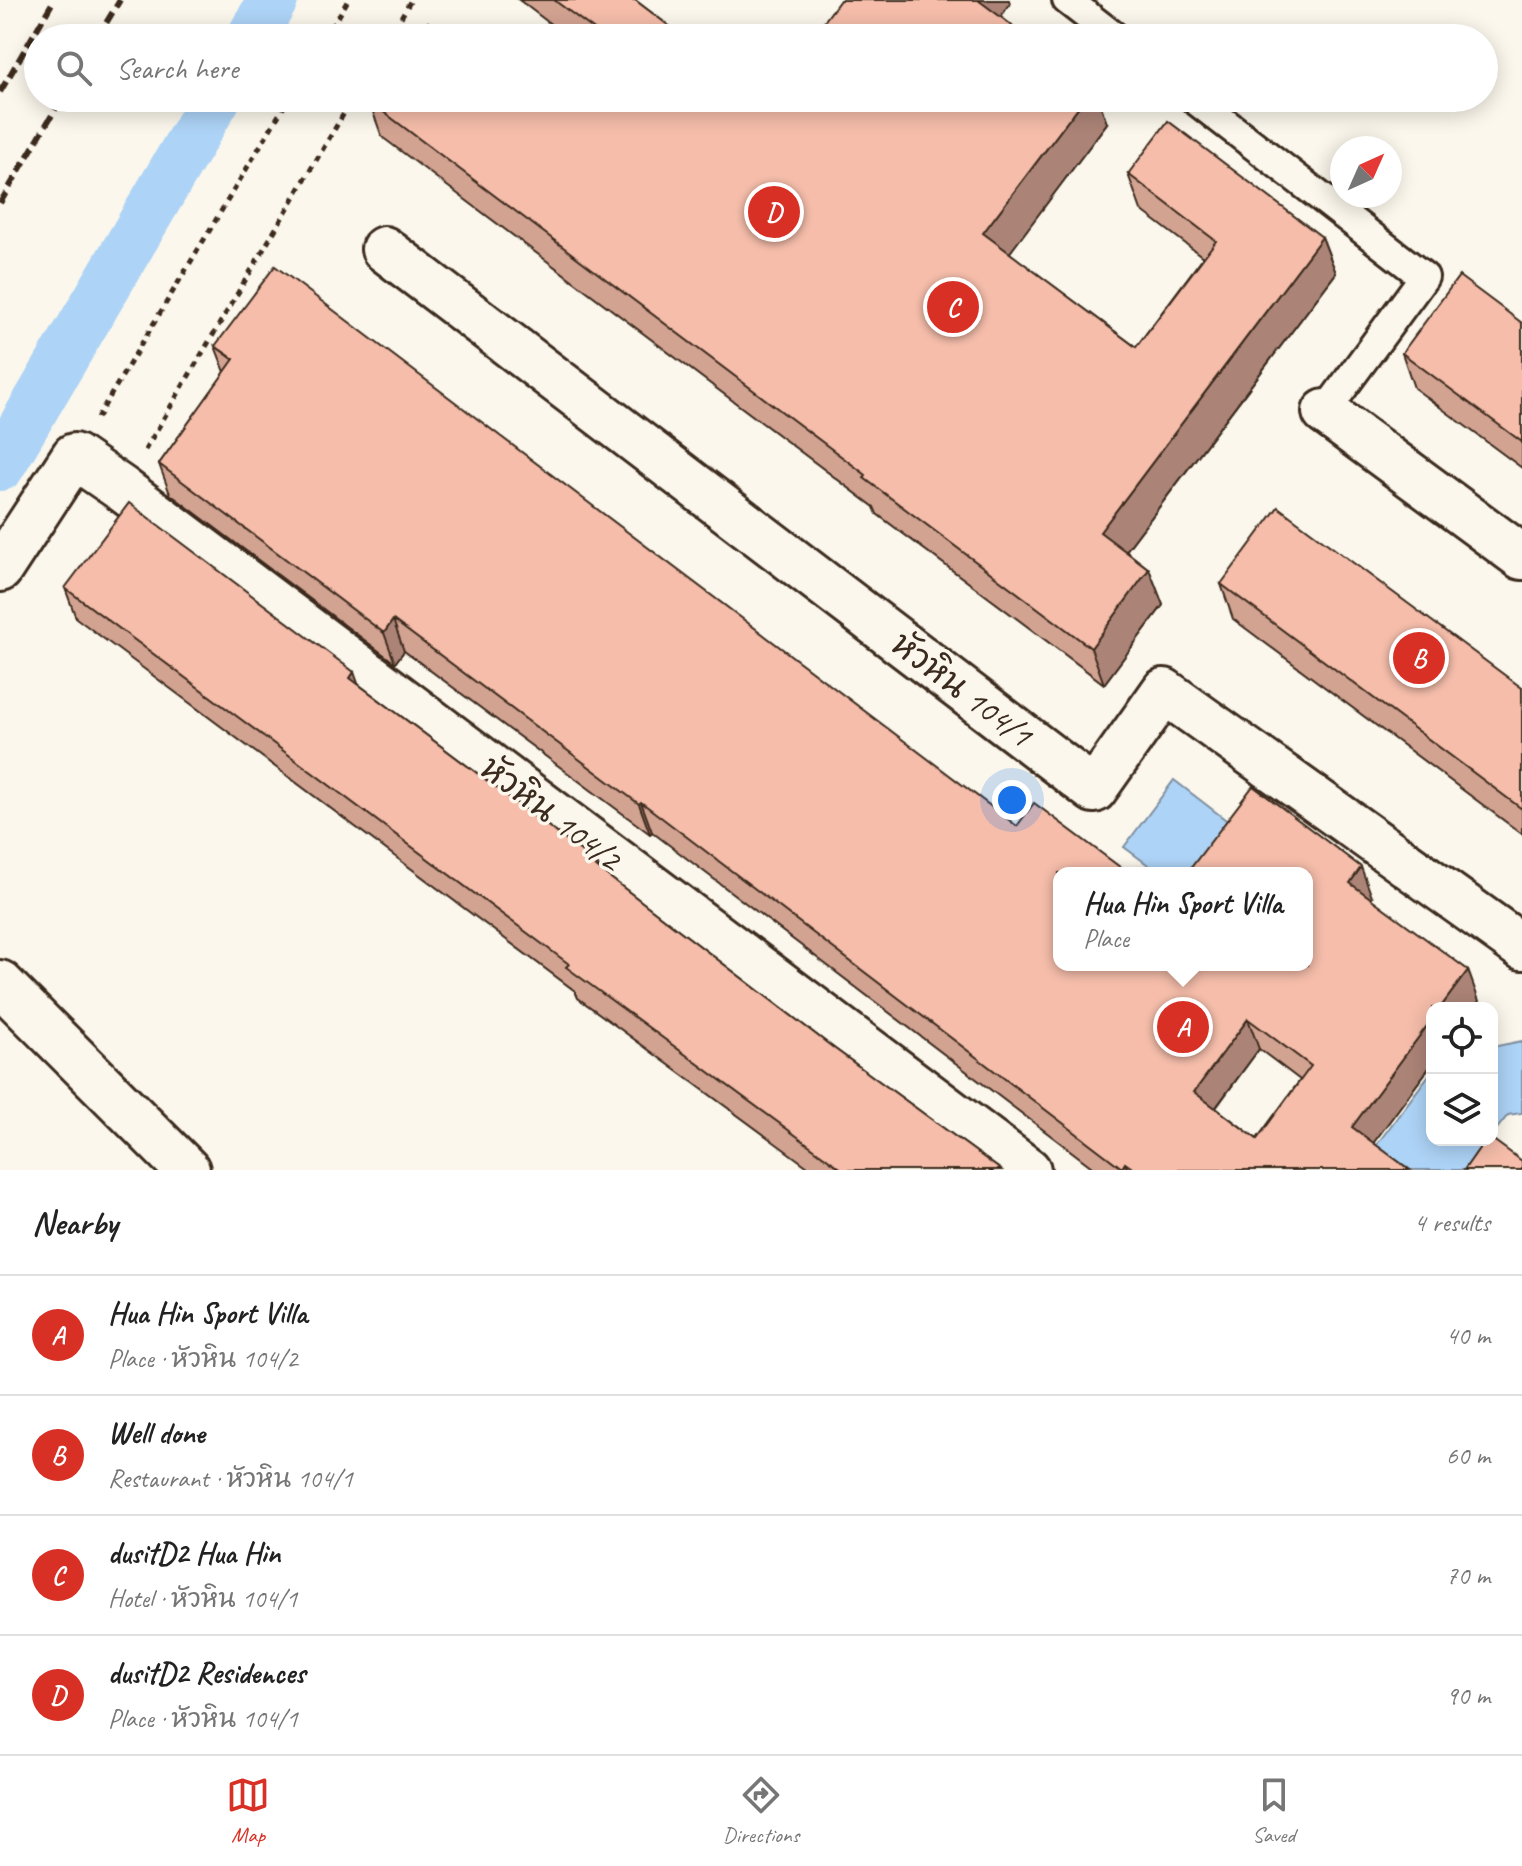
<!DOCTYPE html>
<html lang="en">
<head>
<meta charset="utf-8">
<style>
  body { margin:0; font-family:Caveat,"Playpen Sans Thai",sans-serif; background:#f2f2f2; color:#222 }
  .controls { position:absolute; right:24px; bottom:24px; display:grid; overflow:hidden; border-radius:16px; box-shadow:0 4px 20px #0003 }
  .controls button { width:72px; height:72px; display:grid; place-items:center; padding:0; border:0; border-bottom:2px solid #e0e0e0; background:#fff; color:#222; font:40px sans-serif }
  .compass { position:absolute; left:1330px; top:136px; width:72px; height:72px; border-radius:50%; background:#fff; box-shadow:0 4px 20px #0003; rotate:45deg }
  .you { position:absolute; left:1012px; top:800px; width:28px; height:28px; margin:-20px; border:6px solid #fff; border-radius:50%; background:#1a73e8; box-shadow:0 0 0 12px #1a73e833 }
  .badge { display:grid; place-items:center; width:52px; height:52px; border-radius:50%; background:#d93025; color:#fff; font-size:26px; font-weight:700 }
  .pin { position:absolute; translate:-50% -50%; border:4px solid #fff; box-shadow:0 2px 8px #0006 }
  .popup { position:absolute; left:1053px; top:867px; width:260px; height:104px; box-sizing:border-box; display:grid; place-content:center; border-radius:16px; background:#fff; filter:drop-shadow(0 2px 6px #0005); font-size:26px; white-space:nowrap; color:#767676 }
  .popup b { font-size:30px; color:#222 }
  .popup::after { content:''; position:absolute; left:50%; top:100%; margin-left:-16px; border:16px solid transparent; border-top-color:#fff }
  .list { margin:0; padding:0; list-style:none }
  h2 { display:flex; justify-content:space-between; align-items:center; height:104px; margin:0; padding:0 32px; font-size:34px }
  h2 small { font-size:26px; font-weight:400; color:#767676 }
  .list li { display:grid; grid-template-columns:52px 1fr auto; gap:24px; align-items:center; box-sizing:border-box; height:120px; padding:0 32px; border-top:2px solid #e0e0e0 }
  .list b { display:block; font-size:30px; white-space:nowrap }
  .list p { margin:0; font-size:26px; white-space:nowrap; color:#767676 }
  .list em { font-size:26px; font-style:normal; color:#767676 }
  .icon { flex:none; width:44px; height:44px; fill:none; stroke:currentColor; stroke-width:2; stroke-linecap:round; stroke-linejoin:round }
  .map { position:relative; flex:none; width:1522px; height:1170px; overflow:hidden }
  .search { position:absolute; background:#fff; box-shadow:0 4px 20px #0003; left:24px; right:24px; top:24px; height:88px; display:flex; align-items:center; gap:20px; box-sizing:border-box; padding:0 28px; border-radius:44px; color:#767676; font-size:30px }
  .sheet { height:584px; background:#fff }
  nav { display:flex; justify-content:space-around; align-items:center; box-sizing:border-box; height:112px; border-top:2px solid #e0e0e0; background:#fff; font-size:22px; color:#767676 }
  nav a { display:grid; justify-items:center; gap:4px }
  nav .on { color:#d93025 }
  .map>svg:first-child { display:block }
  .water { fill:#add3f6; stroke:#7f8fa0; stroke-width:2 }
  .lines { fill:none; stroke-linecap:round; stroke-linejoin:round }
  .canal { stroke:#add3f6; stroke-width:50 }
  .service-casing { stroke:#3b2a1e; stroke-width:34 }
  .minor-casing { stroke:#3b2a1e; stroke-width:50 }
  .path { stroke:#3b2a1e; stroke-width:5; stroke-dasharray:6 6; stroke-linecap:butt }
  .service { stroke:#fbf7ec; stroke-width:28 }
  .minor { stroke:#fbf7ec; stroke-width:44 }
  .rail { stroke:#3b2a1e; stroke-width:6; stroke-dasharray:12 6; stroke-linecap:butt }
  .wall { fill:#d3a392; stroke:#3b2a1e; stroke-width:2; fill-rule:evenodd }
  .shaded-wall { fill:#ac8477; stroke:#3b2a1e; stroke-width:2 }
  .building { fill:#f5bdaa; stroke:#3b2a1e; stroke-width:2; fill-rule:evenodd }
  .labels { text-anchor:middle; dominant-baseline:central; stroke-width:7; stroke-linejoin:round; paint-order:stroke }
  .street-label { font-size:34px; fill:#3b2a1e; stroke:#fbf7ec }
</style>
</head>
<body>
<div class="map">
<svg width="1522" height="1170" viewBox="0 0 1522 1170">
  <rect width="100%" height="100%" fill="#fbf7ec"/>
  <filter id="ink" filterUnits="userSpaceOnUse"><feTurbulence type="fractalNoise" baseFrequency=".0125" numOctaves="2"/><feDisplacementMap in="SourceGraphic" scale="16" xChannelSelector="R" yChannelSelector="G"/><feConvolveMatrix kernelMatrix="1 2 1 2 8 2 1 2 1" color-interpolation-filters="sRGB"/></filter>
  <g filter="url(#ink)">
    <path class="water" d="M 1174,780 L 1230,823 L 1193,873 L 1159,873 L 1124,847 Z
      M 1522,1041 L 1522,1113 L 1508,1115 L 1492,1135 L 1492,1047 Z
      M 1432,1071 L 1432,1140 L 1489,1140 L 1466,1170 L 1397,1170 L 1372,1151 Z"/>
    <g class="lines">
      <path class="canal" d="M 251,38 L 273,0
        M 0,466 L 216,98"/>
      <g class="service-casing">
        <path id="service" d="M 1067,0 L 1116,38
          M 1193,98 L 1424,277 L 1325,412"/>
      </g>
      <g class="minor-casing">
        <path id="minor" d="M 384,249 L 1094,790 L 1164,691 L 1522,947
          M 1325,412 L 1522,557
          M 0,569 L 74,456 L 122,489 L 1028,1170
          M 0,983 L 187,1170"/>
      </g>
      <path class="path" d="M 326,38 L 348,0
        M 389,38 L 411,0
        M 97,418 L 289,98
        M 145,450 L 353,98"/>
      <use href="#service" class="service"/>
      <use href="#minor" class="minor"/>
      <path class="rail" d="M 97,38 L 120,0
        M 0,92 L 54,0
        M 0,203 L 62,98"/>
    </g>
    <path class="wall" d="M 519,0 L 635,0 L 685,38 L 569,38 Z
      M 766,99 L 1107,123 L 1009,253 L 1136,347 L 1203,257 L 1141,210 L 1128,174 L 1322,237 L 1336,273 L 1126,551 L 1149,569 L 1163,605 L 1104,684 L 877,514 L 874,507 L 382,137 L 369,101 L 541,107 Z
      M 1522,323 L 1522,468 L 1414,388 L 1402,353 Z
      M 215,346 L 1059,965 L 1372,897 L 1371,899 L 1479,1001 L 1432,1008 L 1432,1064 L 1373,1143 L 1410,1170 L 1096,1170 L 652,832 L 650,834 L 404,651 L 395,663 L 170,494 L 159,464 L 225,372 ZM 1259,1049 L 1300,1080 L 1257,1139 L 1216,1108 Z
      M 1221,584 L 1522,688 L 1522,834 L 1233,619 Z
      M 65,588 L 358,684 L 597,863 L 600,870 L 835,1049 L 1001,1170 L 812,1170 L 578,998 L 575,991 L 76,618 Z"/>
    <path class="shaded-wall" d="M 976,0 L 1009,0 L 1010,4 L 988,34 Z
      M 1085,98 L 1098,98 L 1107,123 L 997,270 L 983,233 Z
      M 1322,237 L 1336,273 L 1113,568 L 1100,532 Z
      M 1149,569 L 1163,605 L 1104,684 L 1091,648 Z
      M 393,620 L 404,651 L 395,663 L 384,633 Z
      M 354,672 L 365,703 L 350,678 Z
      M 641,802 L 652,832 L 650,834 L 639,804 Z
      M 1361,867 L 1372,897 L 1361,913 L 1350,883 Z
      M 1468,970 L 1479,1001 L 1474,1008 L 1440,1008 Z
      M 1248,1019 L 1259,1049 L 1205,1122 L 1194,1092 Z
      M 1432,1019 L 1432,1064 L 1363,1157 L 1352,1127 Z
      M 1125,1163 L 1128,1170 L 1123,1170 L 1122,1168 Z"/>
    <path class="building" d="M 554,0 L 635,0 L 685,38 L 593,38 L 597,32 Z
      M 840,0 L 978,0 L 1029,38 L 812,38 Z
      M 428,22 L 449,38 L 416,38 Z
      M 371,98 L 529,98 L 541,107 L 548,98 L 765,98 L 766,99 L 767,98 L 1085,98 L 983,233 L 1136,347 L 1216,241 L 1128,174 L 1168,121 L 1322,237 L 1100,532 L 1149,569 L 1091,648 L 864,478 L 866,475 L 369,101 Z
      M 275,266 L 1017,826 L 1034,803 L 1128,873 L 1059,873 L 1059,965 L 1307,965 L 1307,873 L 1187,873 L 1253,786 L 1361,867 L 1350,883 L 1468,970 L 1440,1008 L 1432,1008 L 1432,1019 L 1352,1127 L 1410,1170 L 1135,1170 L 1125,1163 L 1122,1168 L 641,802 L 639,804 L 393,620 L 384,633 L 159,464 L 234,359 L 215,346 ZM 1248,1019 L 1311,1066 L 1257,1139 L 1194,1092 Z
      M 1459,276 L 1522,323 L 1522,442 L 1402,353 Z
      M 129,503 L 354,672 L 350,678 L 597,863 L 595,866 L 835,1049 L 1001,1170 L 843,1170 L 566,967 L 569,964 L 65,588 Z
      M 1278,507 L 1522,688 L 1522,809 L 1221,584 Z
      M 1492,1139 L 1522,1161 L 1522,1170 L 1464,1170 L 1485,1140 Z"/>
  </g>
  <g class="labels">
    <g class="street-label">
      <text transform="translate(962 689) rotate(37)">หัวหิน 104/1</text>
      <text transform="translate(551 813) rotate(37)">หัวหิน 104/2</text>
    </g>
  </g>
</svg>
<div class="controls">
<button><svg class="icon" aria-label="locate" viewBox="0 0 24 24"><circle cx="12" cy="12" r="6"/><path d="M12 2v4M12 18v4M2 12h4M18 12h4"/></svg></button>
<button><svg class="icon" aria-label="layers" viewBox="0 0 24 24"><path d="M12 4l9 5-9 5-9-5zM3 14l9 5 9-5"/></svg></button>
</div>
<svg class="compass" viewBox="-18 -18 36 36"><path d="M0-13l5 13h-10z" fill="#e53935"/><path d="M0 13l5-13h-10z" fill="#767676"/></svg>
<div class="you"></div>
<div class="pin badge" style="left:1183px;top:1027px">A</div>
<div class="popup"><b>Hua Hin Sport Villa</b>Place</div>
<div class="pin badge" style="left:1419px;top:658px">B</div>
<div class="pin badge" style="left:953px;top:307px">C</div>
<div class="pin badge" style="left:774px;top:212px">D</div>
<div class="search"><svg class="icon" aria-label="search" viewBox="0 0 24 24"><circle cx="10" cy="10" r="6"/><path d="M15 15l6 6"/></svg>Search here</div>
</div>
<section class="sheet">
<h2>Nearby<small>4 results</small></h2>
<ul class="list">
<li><span class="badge">A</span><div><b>Hua Hin Sport Villa</b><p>Place · หัวหิน 104/2</p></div><em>40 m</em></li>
<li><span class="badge">B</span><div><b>Well done</b><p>Restaurant · หัวหิน 104/1</p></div><em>60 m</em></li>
<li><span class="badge">C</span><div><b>dusitD2 Hua Hin</b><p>Hotel · หัวหิน 104/1</p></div><em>70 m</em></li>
<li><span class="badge">D</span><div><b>dusitD2 Residences</b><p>Place · หัวหิน 104/1</p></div><em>90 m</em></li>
</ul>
</section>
<nav>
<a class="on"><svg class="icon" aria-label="map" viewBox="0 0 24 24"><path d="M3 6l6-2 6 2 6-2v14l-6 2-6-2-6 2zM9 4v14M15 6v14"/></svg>Map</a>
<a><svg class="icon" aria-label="directions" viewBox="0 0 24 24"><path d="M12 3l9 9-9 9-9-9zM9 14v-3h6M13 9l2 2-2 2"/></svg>Directions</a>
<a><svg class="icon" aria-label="saved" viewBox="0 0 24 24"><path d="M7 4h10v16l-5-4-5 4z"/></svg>Saved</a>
</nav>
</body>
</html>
